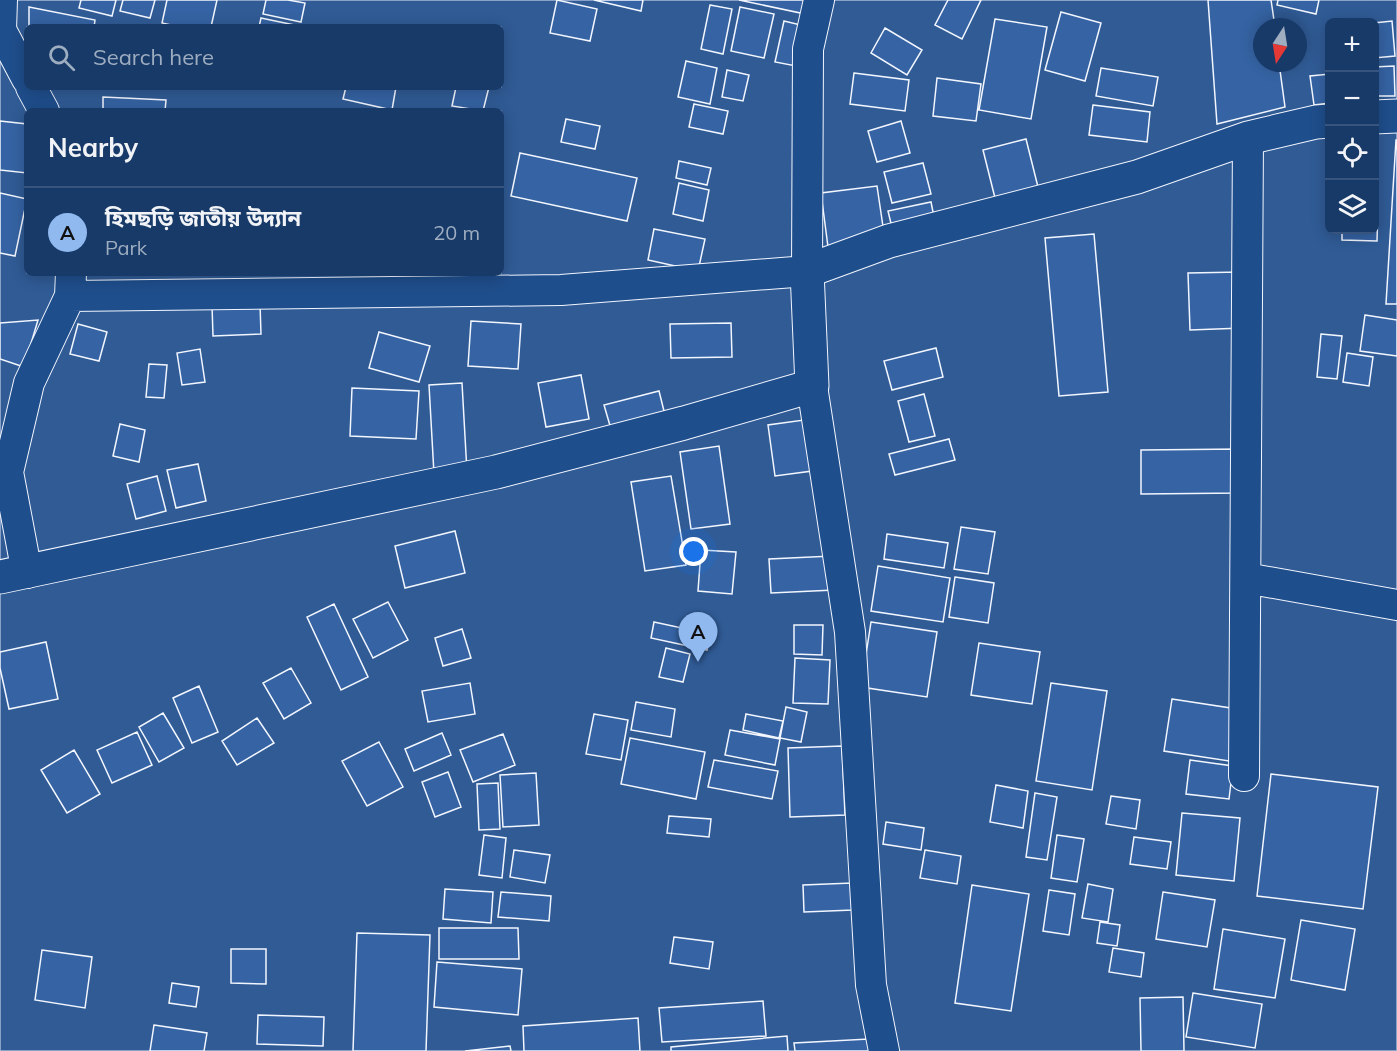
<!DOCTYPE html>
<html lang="en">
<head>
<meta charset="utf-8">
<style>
  body { margin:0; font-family:Mulish,"Noto Sans Bengali",sans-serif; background:#20416f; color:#f1f3f6 }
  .controls { position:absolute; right:18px; top:18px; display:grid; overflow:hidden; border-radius:9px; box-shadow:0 3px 15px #0003 }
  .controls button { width:54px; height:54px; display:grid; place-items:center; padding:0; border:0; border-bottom:2px solid #36547d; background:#173a69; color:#f1f3f6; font:30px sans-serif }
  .compass { position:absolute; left:1253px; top:18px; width:54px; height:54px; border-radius:50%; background:#173a69; box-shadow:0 3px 15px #0003; rotate:192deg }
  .you { position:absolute; left:694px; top:552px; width:21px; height:21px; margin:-15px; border:4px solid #fff; border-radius:50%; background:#1a73e8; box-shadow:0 0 0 9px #1a73e833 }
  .badge { display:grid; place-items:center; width:39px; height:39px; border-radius:50%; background:#90b9f0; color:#111; font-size:20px; font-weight:700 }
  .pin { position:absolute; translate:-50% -50px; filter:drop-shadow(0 2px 3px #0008) }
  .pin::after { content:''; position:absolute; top:32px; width:21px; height:18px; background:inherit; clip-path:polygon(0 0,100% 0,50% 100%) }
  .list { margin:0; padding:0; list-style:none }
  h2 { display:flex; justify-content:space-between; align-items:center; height:78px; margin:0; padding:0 24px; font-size:26px }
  h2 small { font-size:20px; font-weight:400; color:#9eadc0 }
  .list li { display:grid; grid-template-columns:39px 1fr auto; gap:18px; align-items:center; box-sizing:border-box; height:90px; padding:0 24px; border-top:2px solid #36547d }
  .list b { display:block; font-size:22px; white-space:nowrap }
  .list p { margin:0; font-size:20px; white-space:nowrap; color:#9eadc0 }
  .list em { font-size:20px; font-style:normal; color:#9eadc0 }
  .icon { flex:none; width:33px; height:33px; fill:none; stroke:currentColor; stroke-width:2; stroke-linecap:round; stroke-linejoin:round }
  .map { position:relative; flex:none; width:1397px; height:1051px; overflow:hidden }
  .search { position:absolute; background:#173a69; box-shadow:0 3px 15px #0003; left:24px; top:24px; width:480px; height:66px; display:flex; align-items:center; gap:15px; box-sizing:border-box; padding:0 21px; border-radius:9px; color:#9eadc0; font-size:22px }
  .panel { position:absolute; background:#173a69; box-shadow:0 3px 15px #0003; left:24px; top:108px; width:480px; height:168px; border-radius:9px }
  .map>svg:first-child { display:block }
  .green { fill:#305b95; stroke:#a8bbd7; stroke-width:1.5; fill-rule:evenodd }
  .building { fill:#3563a3; stroke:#f2f6ff; stroke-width:1.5 }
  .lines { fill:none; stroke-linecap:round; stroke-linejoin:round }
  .minor-casing { stroke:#f2f6ff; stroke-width:32 }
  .tertiary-casing { stroke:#f2f6ff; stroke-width:35 }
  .minor { stroke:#1f4e8c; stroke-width:30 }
  .tertiary { stroke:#1f4e8c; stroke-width:33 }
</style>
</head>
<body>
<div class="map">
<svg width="1397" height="1051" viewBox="0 0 1397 1051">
  <rect width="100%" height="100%" fill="#1f4e8c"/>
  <path class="green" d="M 0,0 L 1397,0 L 1397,1051 L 0,1051 ZM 1330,22 L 1374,22 L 1374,230 L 1330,230 ZM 27,27 L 501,27 L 501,87 L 27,87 ZM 1262,27 L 1298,27 L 1298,63 L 1262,63 ZM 27,111 L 501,111 L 501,273 L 27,273 Z"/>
  <path class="building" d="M 81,0 L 116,0 L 112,16 L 79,8 Z
    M 123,0 L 155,0 L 150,18 L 120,11 Z
    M 167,0 L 217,0 L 211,27 L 180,27 L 162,23 Z
    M 266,0 L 288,0 L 305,3 L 301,22 L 263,14 Z
    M 557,0 L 597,9 L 590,41 L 550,33 Z
    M 594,0 L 643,0 L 641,11 Z
    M 739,0 L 813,0 L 810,15 Z
    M 948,0 L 981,0 L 962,39 L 935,25 Z
    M 1208,0 L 1271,0 L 1275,27 L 1262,27 L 1262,63 L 1279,63 L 1285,107 L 1217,124 Z
    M 1278,0 L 1319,0 L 1316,14 L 1277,5 Z
    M 710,5 L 732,9 L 723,54 L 701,49 Z
    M 29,7 L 95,20 L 94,27 L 29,27 Z
    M 740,7 L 774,14 L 764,58 L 731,51 Z
    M 1061,12 L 1101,23 L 1085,81 L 1045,70 Z
    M 261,18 L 304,27 L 259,27 Z
    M 995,19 L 1047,27 L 1031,119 L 979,110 Z
    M 784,21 L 805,26 L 796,66 L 775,62 Z
    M 1392,21 L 1395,56 L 1374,58 L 1374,23 Z
    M 885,28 L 922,50 L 907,75 L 871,53 Z
    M 686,61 L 717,68 L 710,104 L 678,97 Z
    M 1394,66 L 1395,96 L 1374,96 L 1374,67 Z
    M 1101,68 L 1158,77 L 1153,106 L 1096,96 Z
    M 727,70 L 749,75 L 743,101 L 722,97 Z
    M 854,73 L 909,80 L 905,111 L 850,104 Z
    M 1330,74 L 1330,103 L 1314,105 L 1310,76 Z
    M 937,78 L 981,84 L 976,121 L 933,116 Z
    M 346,87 L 396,87 L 392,110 L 343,99 Z
    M 456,87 L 489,87 L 483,111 L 452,106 Z
    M 103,97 L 166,100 L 165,111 L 103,111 Z
    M 694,104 L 728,111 L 723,134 L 689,127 Z
    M 1093,105 L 1150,112 L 1147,142 L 1089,135 Z
    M 566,119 L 600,126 L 595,149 L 561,142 Z
    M 0,121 L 27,124 L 27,173 L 0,170 Z
    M 901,121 L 910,153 L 877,162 L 868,131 Z
    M 1026,139 L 1038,187 L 995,198 L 983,150 Z
    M 1396,140 L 1397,140 L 1397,304 L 1386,304 Z
    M 520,153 L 637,178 L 627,221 L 511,196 Z
    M 679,161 L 711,168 L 707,185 L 676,178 Z
    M 923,163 L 931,194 L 892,203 L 884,172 Z
    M 679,183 L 709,190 L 703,221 L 673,214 Z
    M 877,186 L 885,240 L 828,247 L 821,193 Z
    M 0,193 L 27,199 L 15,256 L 0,253 Z
    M 931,202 L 936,227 L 894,236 L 888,211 Z
    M 1374,207 L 1378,207 L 1377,241 L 1342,240 L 1342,230 L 1374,230 Z
    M 654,229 L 705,239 L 698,271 L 648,260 Z
    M 1094,234 L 1108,392 L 1059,396 L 1045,238 Z
    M 1241,272 L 1243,328 L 1190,330 L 1188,273 Z
    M 396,273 L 422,273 L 422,278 Z
    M 260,304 L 261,334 L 213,336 L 212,306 Z
    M 1365,315 L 1397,320 L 1397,356 L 1360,351 Z
    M 38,320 L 24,367 L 0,359 L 0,323 Z
    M 471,321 L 521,324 L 518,369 L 468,366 Z
    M 731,323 L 732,357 L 671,358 L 670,324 Z
    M 78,324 L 107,332 L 99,361 L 70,354 Z
    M 379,332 L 430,346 L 419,382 L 369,368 Z
    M 1321,334 L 1342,336 L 1337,379 L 1317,377 Z
    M 936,348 L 943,377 L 892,390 L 884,361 Z
    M 200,349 L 205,382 L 182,385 L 177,353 Z
    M 1347,353 L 1373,357 L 1369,386 L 1343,382 Z
    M 149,364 L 167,365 L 164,398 L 146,397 Z
    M 581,375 L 589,419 L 546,427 L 538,383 Z
    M 462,383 L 467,472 L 434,474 L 429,385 Z
    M 352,388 L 419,391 L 416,439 L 350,436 Z
    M 659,391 L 665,415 L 611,429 L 604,405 Z
    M 924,394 L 935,436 L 909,442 L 898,401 Z
    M 804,420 L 812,471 L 775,476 L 768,425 Z
    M 120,424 L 145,430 L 139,462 L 113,456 Z
    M 949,439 L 955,460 L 895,475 L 889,454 Z
    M 719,446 L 730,524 L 691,529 L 680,452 Z
    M 1240,449 L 1241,493 L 1141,494 L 1141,450 Z
    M 198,464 L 206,501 L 176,508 L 167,470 Z
    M 157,476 L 166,511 L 136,519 L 127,484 Z
    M 671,476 L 686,565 L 645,571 L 631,482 Z
    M 961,527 L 995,532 L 988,574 L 954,569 Z
    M 455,531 L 465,573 L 405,588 L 395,546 Z
    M 887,534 L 948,543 L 944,568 L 884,559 Z
    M 701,550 L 736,552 L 732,594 L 698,591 Z
    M 832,556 L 834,590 L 771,593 L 769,559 Z
    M 878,566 L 950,578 L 943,622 L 871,611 Z
    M 955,577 L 994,583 L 988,623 L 949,617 Z
    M 388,602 L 408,640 L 373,658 L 353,619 Z
    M 334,604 L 368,677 L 341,690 L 307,617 Z
    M 654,622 L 710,634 L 707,650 L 651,638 Z
    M 871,622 L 937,632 L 927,697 L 861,687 Z
    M 794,625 L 823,625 L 822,655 L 794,654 Z
    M 462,629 L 471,658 L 443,666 L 435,638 Z
    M 46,642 L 58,699 L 9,709 L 0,668 L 0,652 Z
    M 979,643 L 1040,652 L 1032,704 L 971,695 Z
    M 666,648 L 690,654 L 683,682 L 659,677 Z
    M 795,658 L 830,660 L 828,704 L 793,703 Z
    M 291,668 L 311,703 L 284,719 L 263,683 Z
    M 470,683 L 475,714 L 428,722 L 422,691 Z
    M 1051,683 L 1107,691 L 1092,790 L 1036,781 Z
    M 199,686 L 218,732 L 192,743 L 173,698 Z
    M 1172,699 L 1237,709 L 1229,761 L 1164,751 Z
    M 636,702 L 675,709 L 671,737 L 631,730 Z
    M 786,707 L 807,712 L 801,742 L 780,738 Z
    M 163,713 L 184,748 L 159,762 L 139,727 Z
    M 594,714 L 628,720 L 621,760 L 586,754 Z
    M 746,714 L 783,721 L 779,738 L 743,730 Z
    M 257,718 L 274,743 L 237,765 L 222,741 Z
    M 730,730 L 780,739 L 775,765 L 725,755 Z
    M 137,732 L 152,765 L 112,783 L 97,750 Z
    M 442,733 L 451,755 L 414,771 L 405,749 Z
    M 503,734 L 515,765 L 473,782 L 460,750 Z
    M 630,738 L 705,752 L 696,799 L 621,784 Z
    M 379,742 L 403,787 L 367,806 L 342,761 Z
    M 842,746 L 845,815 L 790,817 L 788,748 Z
    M 74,750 L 100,794 L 67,813 L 41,770 Z
    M 714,760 L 778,771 L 772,799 L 708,787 Z
    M 1190,760 L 1233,766 L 1229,799 L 1186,794 Z
    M 448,772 L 461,807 L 435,817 L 422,782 Z
    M 536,773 L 539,825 L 503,827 L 500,775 Z
    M 1271,774 L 1378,787 L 1363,909 L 1257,896 Z
    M 498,783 L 500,829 L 479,830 L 477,784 Z
    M 996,785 L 1028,791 L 1023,828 L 990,822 Z
    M 1035,793 L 1057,797 L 1047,860 L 1026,857 Z
    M 1111,796 L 1140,800 L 1136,829 L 1106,824 Z
    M 1182,813 L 1240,818 L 1234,881 L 1176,875 Z
    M 669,816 L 711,819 L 709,837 L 667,833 Z
    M 886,822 L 924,828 L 921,850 L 883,844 Z
    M 484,835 L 506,838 L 502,878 L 479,875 Z
    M 1057,835 L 1084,839 L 1077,882 L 1051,878 Z
    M 1134,837 L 1171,842 L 1167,869 L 1130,864 Z
    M 514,850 L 550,855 L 545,883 L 510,877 Z
    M 925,850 L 961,856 L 957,884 L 920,878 Z
    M 852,883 L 853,910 L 804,912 L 803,885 Z
    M 1088,884 L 1113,889 L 1108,922 L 1082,918 Z
    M 972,885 L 1029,894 L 1011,1011 L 955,1003 Z
    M 445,889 L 493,892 L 491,923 L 443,919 Z
    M 1049,890 L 1075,894 L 1069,935 L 1043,931 Z
    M 501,892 L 551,896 L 549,921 L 498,917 Z
    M 1163,892 L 1215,900 L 1207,947 L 1156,939 Z
    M 1301,920 L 1355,929 L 1345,990 L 1291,980 Z
    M 1100,922 L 1120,925 L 1117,946 L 1097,943 Z
    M 439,928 L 518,928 L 519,959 L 439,959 Z
    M 1223,929 L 1285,939 L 1275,998 L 1214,989 Z
    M 357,933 L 430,935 L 426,1051 L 353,1051 Z
    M 674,937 L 713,942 L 709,969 L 670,963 Z
    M 1113,948 L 1144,953 L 1141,977 L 1109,972 Z
    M 231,949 L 266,949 L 266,984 L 231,983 Z
    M 42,950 L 92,957 L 85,1008 L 35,1000 Z
    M 437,962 L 522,969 L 518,1015 L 434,1007 Z
    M 172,983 L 199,987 L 196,1007 L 169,1003 Z
    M 1193,993 L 1262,1004 L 1255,1048 L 1186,1037 Z
    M 1183,997 L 1184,1051 L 1141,1051 L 1140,998 Z
    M 763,1001 L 766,1036 L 662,1042 L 659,1008 Z
    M 258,1015 L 324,1017 L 323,1046 L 257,1044 Z
    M 638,1018 L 640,1051 L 524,1051 L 523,1026 Z
    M 154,1025 L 207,1033 L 204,1051 L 150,1051 Z
    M 787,1036 L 788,1051 L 671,1051 L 671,1047 Z
    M 869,1039 L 869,1051 L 795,1051 L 794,1043 Z
    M 510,1046 L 511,1051 L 465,1051 Z"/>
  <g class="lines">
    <g class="minor-casing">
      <path id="minor" d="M 2,0 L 1,30 L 27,79
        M 31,87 L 44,111
        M 70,296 L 561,290 L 807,271 L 808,49 L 819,0
        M 812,386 L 850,632 L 871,985 L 884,1051
        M 27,573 L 8,472 L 29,383 L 70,296 L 71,273
        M 1246,578 L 1397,605
        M 1244,776 L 1248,138"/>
    </g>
    <g class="tertiary-casing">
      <path id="tertiary" d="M 1374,117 L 1397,116
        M 0,577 L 496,472 L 684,423 L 812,386 L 807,271 L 889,241 L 1137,177 L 1248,138 L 1316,122 L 1330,121"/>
    </g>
    <use href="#minor" class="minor"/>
    <use href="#tertiary" class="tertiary"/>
  </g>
</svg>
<div class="controls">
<button>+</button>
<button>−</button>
<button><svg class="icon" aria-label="locate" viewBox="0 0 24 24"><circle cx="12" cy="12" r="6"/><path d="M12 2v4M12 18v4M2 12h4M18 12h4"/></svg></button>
<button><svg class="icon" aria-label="layers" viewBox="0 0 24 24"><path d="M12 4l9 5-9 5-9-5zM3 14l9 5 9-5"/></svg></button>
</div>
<svg class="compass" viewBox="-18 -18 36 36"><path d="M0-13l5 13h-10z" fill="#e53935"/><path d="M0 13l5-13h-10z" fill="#9eadc0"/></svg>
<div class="you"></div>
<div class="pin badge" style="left:698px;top:662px">A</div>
<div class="search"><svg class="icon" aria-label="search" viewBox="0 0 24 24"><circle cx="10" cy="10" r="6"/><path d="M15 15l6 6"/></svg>Search here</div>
<section class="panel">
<h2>Nearby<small></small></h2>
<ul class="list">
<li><span class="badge">A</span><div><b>হিমছড়ি জাতীয় উদ্যান</b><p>Park</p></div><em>20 m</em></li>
</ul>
</section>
</div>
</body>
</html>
